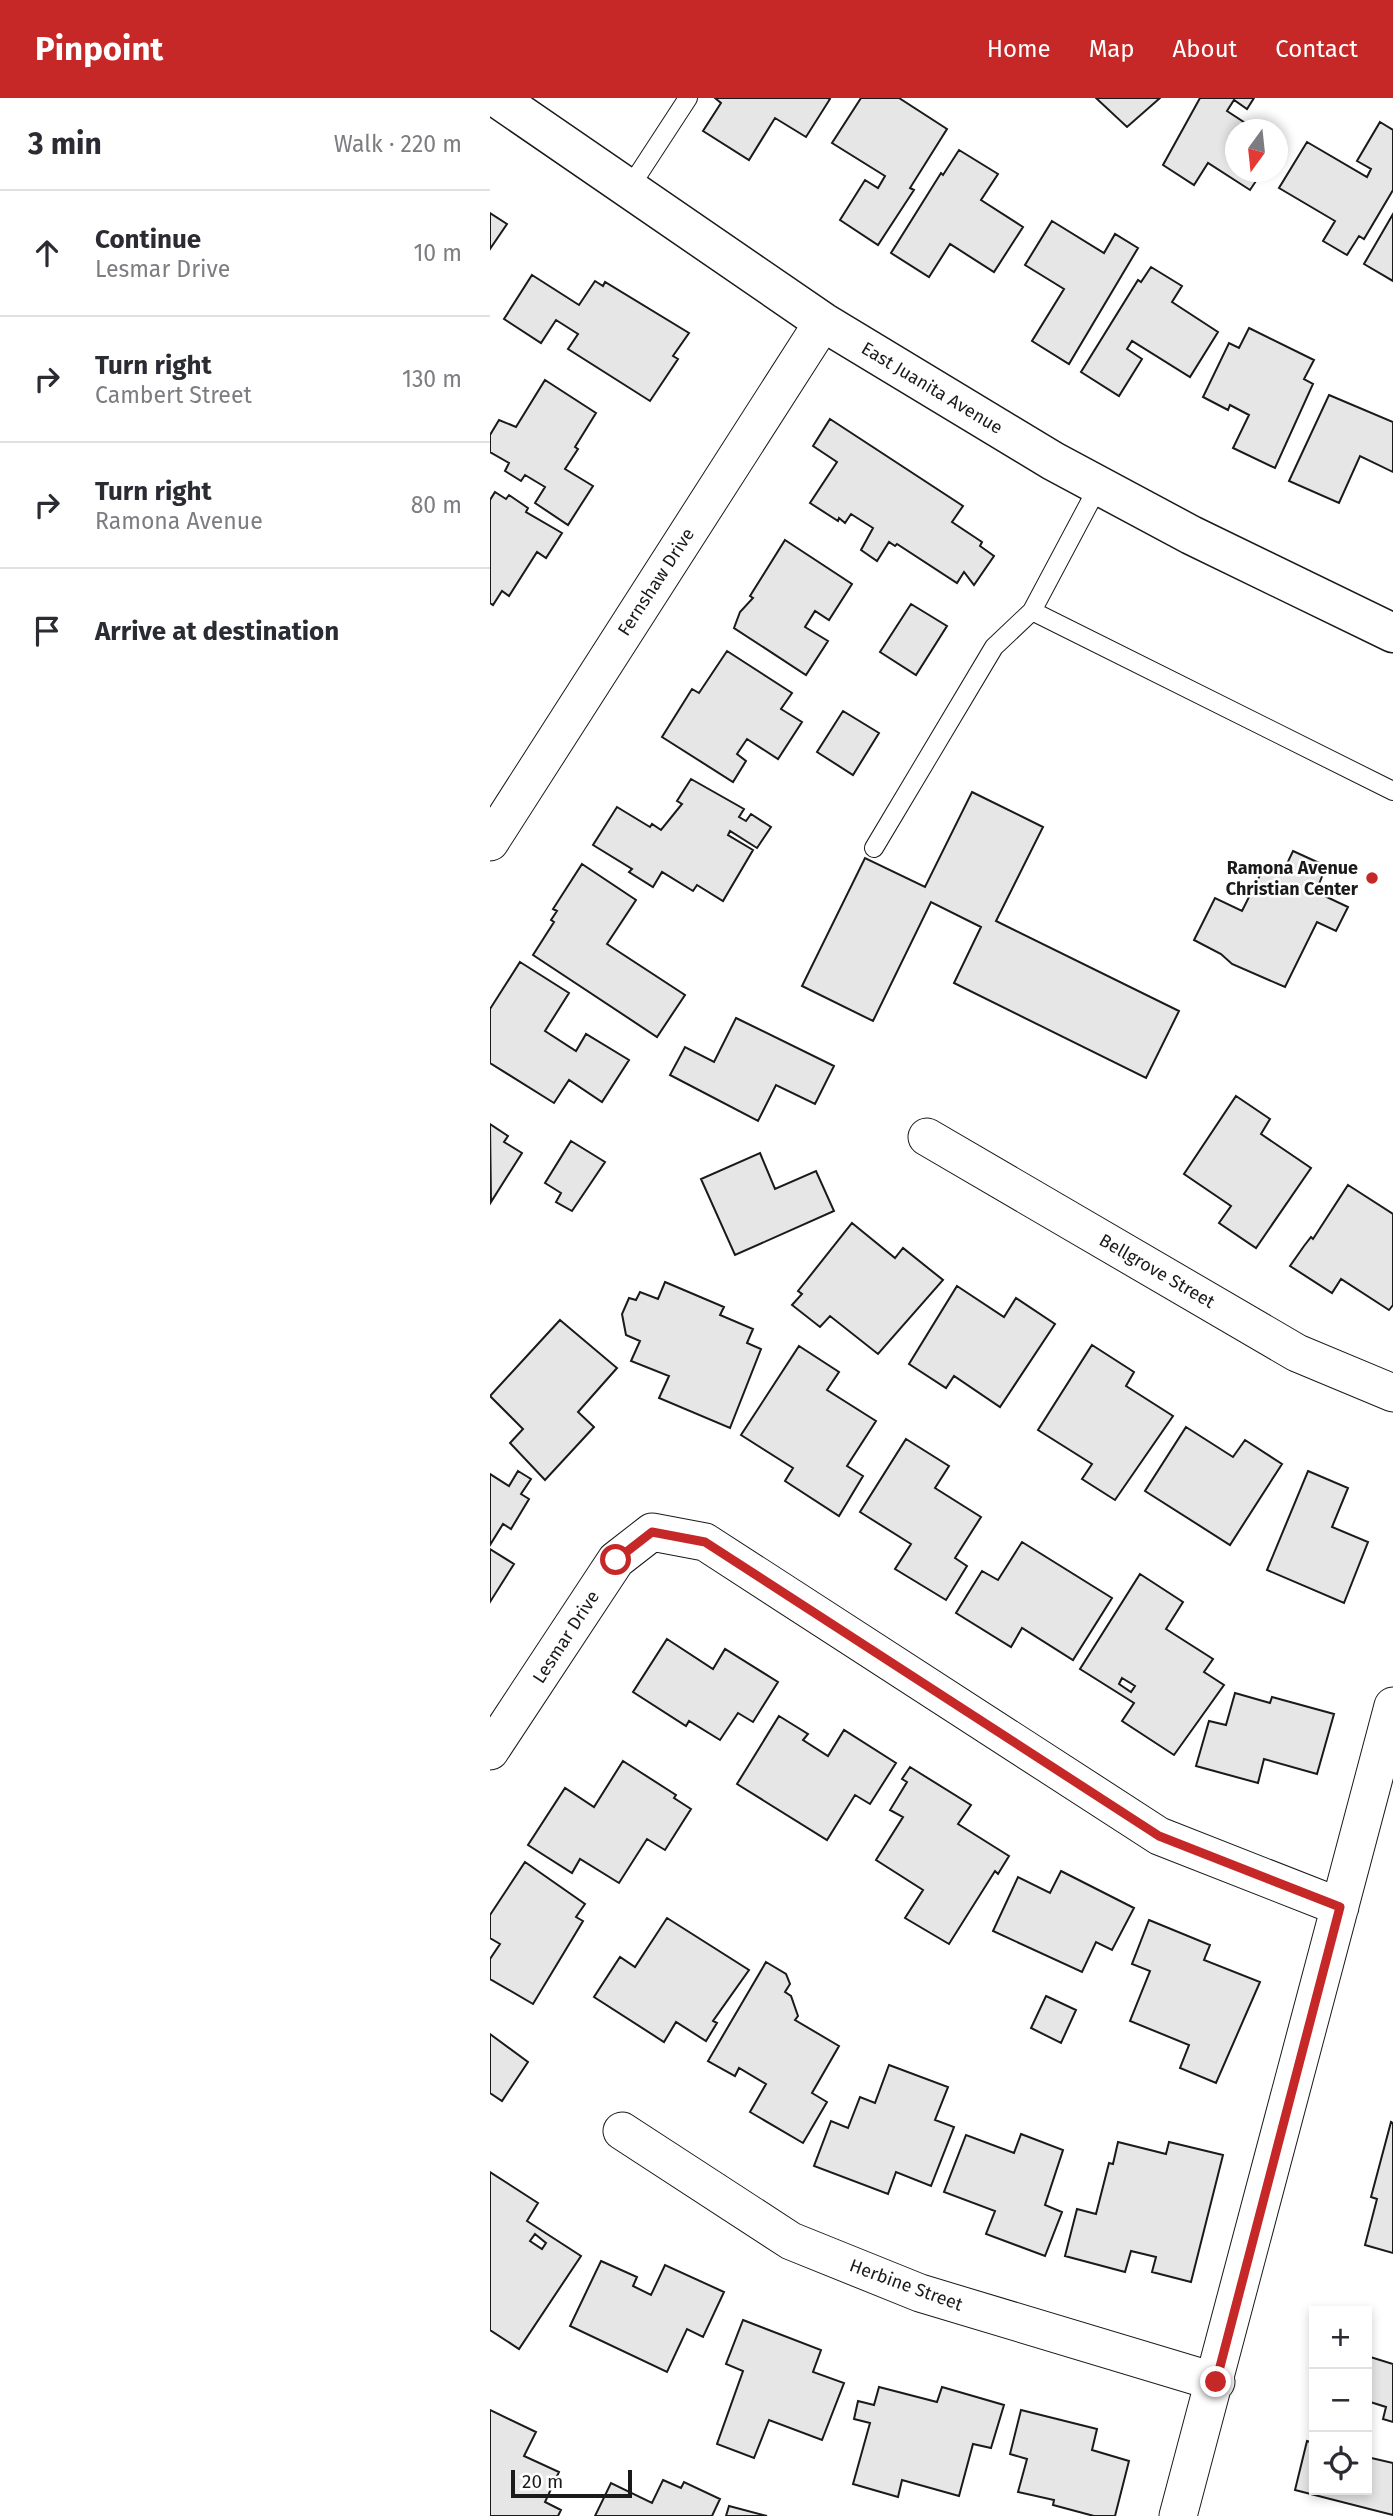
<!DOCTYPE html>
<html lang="en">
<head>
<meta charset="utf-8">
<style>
  body { margin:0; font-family:"Fira Sans",sans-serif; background:#f7f7f7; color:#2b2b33 }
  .controls { position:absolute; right:21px; bottom:21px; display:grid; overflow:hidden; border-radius:0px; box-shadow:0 4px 10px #0003 }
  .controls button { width:63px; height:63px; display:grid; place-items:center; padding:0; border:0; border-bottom:2px solid #e1e1e2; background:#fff; color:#2b2b33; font:35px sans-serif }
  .compass { position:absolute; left:735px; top:21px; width:63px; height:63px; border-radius:50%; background:#fff; box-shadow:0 4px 10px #0003; rotate:195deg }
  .scale { position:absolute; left:21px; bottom:18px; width:121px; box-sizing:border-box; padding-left:7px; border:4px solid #1a1a1a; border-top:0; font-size:19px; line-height:24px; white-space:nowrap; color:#1a1a1a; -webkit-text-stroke:5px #fff; paint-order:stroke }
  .stop { position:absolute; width:21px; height:21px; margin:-16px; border:5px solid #c62828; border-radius:50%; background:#fff }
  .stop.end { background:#c62828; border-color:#fff; box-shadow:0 2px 7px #0008 }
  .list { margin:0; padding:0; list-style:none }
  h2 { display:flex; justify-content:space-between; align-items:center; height:91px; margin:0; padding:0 28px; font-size:30px }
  h2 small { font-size:23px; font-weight:400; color:#7c7c81 }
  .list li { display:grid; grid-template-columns:46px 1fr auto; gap:21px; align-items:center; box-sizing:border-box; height:126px; padding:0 28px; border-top:2px solid #e1e1e2 }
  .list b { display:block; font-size:26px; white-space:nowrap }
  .list p { margin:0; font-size:23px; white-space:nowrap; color:#7c7c81 }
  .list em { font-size:23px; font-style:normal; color:#7c7c81 }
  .icon { flex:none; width:38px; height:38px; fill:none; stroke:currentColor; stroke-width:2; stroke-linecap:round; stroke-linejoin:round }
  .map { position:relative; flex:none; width:903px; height:2418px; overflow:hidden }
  header { display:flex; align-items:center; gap:42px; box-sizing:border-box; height:98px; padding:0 35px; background:#c62828; color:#fff }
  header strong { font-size:33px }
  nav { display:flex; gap:38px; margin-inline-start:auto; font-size:24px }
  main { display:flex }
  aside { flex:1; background:#fff }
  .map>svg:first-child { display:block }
  .building { fill:#e6e6e6; stroke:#1a1a1a; stroke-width:2; fill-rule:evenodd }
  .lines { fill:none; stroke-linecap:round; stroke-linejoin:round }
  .service-casing { stroke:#1a1a1a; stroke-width:20 }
  .minor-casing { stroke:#1a1a1a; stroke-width:39 }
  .tertiary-casing { stroke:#1a1a1a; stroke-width:41 }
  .service { stroke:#fff; stroke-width:18 }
  .minor { stroke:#fff; stroke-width:37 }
  .tertiary { stroke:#fff; stroke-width:38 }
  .route { stroke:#c62828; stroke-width:9 }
  .poi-dot { fill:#c62828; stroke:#fff; stroke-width:2.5 }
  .labels { text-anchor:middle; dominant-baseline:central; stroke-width:5; stroke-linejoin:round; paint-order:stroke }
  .street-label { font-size:18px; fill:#1a1a1a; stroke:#fff }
  .poi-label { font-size:18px; font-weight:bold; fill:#1a1a1a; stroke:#fff; text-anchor:end }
</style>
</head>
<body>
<header>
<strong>Pinpoint</strong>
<nav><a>Home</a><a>Map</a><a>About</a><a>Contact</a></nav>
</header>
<main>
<aside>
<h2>3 min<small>Walk · 220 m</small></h2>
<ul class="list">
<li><svg class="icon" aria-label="ahead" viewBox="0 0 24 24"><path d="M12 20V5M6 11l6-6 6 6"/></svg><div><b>Continue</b><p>Lesmar Drive</p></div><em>10 m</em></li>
<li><svg class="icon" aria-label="right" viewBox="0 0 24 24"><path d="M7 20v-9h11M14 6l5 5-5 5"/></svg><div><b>Turn right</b><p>Cambert Street</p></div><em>130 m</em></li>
<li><svg class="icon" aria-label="right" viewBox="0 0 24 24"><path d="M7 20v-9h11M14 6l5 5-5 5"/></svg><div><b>Turn right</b><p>Ramona Avenue</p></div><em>80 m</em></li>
<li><svg class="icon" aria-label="arrive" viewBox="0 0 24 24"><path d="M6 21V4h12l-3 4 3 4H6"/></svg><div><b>Arrive at destination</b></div></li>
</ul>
</aside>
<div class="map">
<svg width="903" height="2418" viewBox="0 0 903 2418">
  <rect width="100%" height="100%" fill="#fff"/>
  <path class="building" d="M 338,0 L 340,1 L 316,39 L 285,20 L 259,62 L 213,33 L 231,5 L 225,0 Z
    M 371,0 L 409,0 L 457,31 L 420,90 L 424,92 L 388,147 L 350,122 L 375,82 L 388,90 L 395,78 L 342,45 Z
    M 606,0 L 670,0 L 637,29 Z
    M 710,0 L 764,0 L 757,11 L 744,2 L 737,13 L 766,32 L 746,32 L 746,74 L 772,74 L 760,92 L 718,65 L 704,87 L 673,67 Z
    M 890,24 L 903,32 L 903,92 L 874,141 L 869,138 L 857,157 L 833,143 L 845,123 L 789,90 L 817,44 L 877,79 L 881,71 L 867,63 Z
    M 469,52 L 508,76 L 491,102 L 533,129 L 504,174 L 460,146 L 439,179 L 401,155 L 451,75 L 453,77 Z
    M 0,115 L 17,126 L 0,151 Z
    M 903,116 L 903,183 L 874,166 Z
    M 562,123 L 614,155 L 625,136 L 648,150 L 579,266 L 542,243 L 574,191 L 535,167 Z
    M 661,169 L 692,188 L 682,204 L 728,234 L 700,279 L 642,243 L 637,251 L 652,261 L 629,298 L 591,274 L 648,182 L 651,184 Z
    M 42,177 L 89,207 L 105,183 L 113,188 L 115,184 L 199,235 L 183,258 L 188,261 L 160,303 L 78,251 L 88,236 L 66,222 L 51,245 L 14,221 Z
    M 759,230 L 824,262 L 814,281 L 823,286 L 785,370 L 743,350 L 759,317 L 740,307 L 738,312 L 713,299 L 739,245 L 749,250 Z
    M 55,282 L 106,315 L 85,349 L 88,351 L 75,371 L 103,388 L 78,427 L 45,405 L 55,389 L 35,377 L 31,383 L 15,373 L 19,365 L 0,354 L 0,337 L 9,322 L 26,329 Z
    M 839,297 L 903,324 L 903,374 L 870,358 L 849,405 L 799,383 Z
    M 340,321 L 473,408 L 462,424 L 492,444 L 490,448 L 504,458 L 484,487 L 474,474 L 467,485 L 407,446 L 405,448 L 399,444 L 387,463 L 371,452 L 383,430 L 361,416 L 355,425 L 349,420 L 348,423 L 320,405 L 347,364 L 323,348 Z
    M 5,394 L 16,401 L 19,397 L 38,410 L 36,414 L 72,435 L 56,460 L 47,454 L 19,498 L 12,493 L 3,507 L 0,505 L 0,402 Z
    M 295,442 L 362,486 L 339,522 L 325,513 L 315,529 L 338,543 L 316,577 L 244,530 L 250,514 L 263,500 L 260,498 Z
    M 421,506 L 457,528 L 426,577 L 390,554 Z
    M 237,553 L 302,595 L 291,611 L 312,624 L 288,661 L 257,641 L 247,656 L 256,663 L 243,684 L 172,639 L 202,591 L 209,595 Z
    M 353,613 L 389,635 L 363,677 L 327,654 Z
    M 201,681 L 254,711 L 249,719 L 256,723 L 261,716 L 281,729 L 267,750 L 240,733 L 238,737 L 263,752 L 233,803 L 207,787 L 203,793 L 172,774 L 163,789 L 139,774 L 142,771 L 103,747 L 127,709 L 160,729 L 162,726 L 171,732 L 192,706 L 187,703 Z
    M 482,694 L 553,729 L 506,823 L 689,913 L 656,980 L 464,885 L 491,829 L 441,804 L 383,923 L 312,888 L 375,760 L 435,789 Z
    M 803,753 L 836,768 L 826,794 L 858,809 L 846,833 L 827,824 L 795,889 L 742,866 L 731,856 L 704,842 L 725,800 L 752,813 L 774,769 L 785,775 L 790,765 L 796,768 Z
    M 92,766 L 146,802 L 117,846 L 195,897 L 167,939 L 43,857 L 64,824 L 61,822 L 67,813 L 63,811 Z
    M 30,864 L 79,895 L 55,933 L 86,953 L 96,936 L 139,962 L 112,1004 L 79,982 L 64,1005 L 0,965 L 0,911 Z
    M 246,920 L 344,968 L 325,1006 L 286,987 L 268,1023 L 180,977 L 195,949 L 224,964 Z
    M 746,998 L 780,1021 L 771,1036 L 821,1070 L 766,1150 L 729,1125 L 741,1108 L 694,1076 Z
    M 0,1026 L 18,1038 L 14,1044 L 32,1055 L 1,1104 Z
    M 81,1043 L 115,1064 L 82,1113 L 66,1104 L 71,1095 L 55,1085 Z
    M 270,1055 L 285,1091 L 326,1073 L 344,1113 L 245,1157 L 211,1081 Z
    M 858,1087 L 903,1116 L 903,1207 L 899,1212 L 851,1181 L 842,1195 L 800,1168 L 814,1148 L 821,1139 L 823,1141 Z
    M 362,1125 L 405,1160 L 413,1150 L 453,1182 L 388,1256 L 340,1218 L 330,1229 L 302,1207 L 312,1196 L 308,1193 Z
    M 175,1184 L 234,1209 L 230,1217 L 263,1231 L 257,1245 L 271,1251 L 240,1330 L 169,1300 L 179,1278 L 141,1263 L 150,1243 L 136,1237 L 132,1216 L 139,1200 L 146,1202 L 150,1194 L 168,1201 Z
    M 467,1188 L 514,1219 L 526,1200 L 565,1226 L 510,1309 L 464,1278 L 456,1290 L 419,1266 Z
    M 70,1222 L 127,1270 L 88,1314 L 104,1329 L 55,1382 L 20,1345 L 33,1331 L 0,1298 Z
    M 602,1247 L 644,1274 L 636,1288 L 683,1318 L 625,1402 L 592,1381 L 602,1366 L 548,1332 Z
    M 309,1248 L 349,1274 L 337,1292 L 386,1323 L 357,1368 L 373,1378 L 349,1418 L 295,1383 L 303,1370 L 251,1337 Z
    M 696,1329 L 743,1359 L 755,1342 L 792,1366 L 740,1447 L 655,1393 Z
    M 416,1341 L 459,1368 L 445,1390 L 491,1419 L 465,1460 L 477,1468 L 456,1502 L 405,1471 L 421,1446 L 370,1414 Z
    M 28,1373 L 41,1381 L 31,1396 L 39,1401 L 21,1431 L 13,1426 L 0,1447 L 0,1376 L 19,1388 Z
    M 818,1373 L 858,1390 L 842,1429 L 878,1444 L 854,1505 L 777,1472 Z
    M 532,1444 L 622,1500 L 583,1562 L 532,1530 L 521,1549 L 466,1515 L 492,1473 L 508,1482 Z
    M 0,1451 L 24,1466 L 0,1504 Z
    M 650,1476 L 693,1504 L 676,1531 L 723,1561 L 714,1574 L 734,1587 L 684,1657 L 632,1623 L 644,1605 L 590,1571 ZM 632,1580 L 645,1588 L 641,1594 L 629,1586 Z
    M 177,1541 L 223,1571 L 235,1551 L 288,1584 L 263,1624 L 248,1615 L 230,1642 L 199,1623 L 196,1628 L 143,1594 Z
    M 745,1595 L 780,1605 L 782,1599 L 844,1616 L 827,1676 L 774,1661 L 768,1685 L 706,1668 L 719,1623 L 736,1627 Z
    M 289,1618 L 318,1636 L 313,1642 L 338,1658 L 354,1632 L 406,1665 L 380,1706 L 365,1697 L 337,1742 L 247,1686 Z
    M 133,1663 L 186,1697 L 184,1700 L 201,1711 L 175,1752 L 157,1741 L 129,1785 L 90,1761 L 82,1775 L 38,1747 L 75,1690 L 104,1709 Z
    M 420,1669 L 481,1707 L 468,1726 L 519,1758 L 508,1776 L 505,1773 L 459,1846 L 415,1820 L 433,1792 L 386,1762 L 413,1719 L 400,1712 L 417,1684 L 412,1681 Z
    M 35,1764 L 95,1806 L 86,1819 L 93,1823 L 43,1906 L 0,1881 L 0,1861 L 10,1846 L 0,1840 L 0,1817 Z
    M 571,1773 L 644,1810 L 622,1852 L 606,1844 L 592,1874 L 503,1833 L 528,1779 L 560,1795 Z
    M 177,1820 L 259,1872 L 223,1923 L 227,1925 L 216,1943 L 186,1924 L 174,1944 L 104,1899 L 130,1859 L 145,1869 Z
    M 659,1822 L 720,1847 L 714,1862 L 770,1884 L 726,1985 L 690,1970 L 699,1947 L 640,1923 L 660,1873 L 642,1866 Z
    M 276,1864 L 296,1876 L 300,1886 L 295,1894 L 301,1898 L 308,1918 L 305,1922 L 349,1948 L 322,1995 L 337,2004 L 313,2045 L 260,2014 L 276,1986 L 249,1970 L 245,1978 L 218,1963 Z
    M 556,1898 L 586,1912 L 571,1945 L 541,1930 Z
    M 0,1936 L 38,1964 L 12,2003 L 0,1995 Z
    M 399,1967 L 458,1989 L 445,2022 L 464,2029 L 441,2088 L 406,2074 L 398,2096 L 324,2068 L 341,2023 L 358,2030 L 370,1999 L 385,2005 Z
    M 901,2024 L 903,2025 L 903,2155 L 875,2147 L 887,2101 L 881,2099 Z
    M 531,2036 L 573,2052 L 555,2107 L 572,2114 L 555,2158 L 496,2136 L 505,2113 L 454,2094 L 476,2037 L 524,2055 Z
    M 628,2044 L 676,2056 L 679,2044 L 733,2057 L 701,2184 L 662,2174 L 666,2159 L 641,2153 L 635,2174 L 575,2158 L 587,2111 L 606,2116 L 619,2065 L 623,2066 Z
    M 0,2074 L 48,2105 L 37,2123 L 91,2158 L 29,2251 L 0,2232 ZM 45,2136 L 56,2145 L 52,2151 L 40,2143 Z
    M 111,2163 L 147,2179 L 143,2188 L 161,2197 L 175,2167 L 234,2194 L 213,2239 L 197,2231 L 177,2274 L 80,2228 Z
    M 253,2222 L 331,2252 L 323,2274 L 354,2285 L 332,2342 L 279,2322 L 264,2360 L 227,2346 L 253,2273 L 236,2266 Z
    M 877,2258 L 903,2266 L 903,2324 L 893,2321 L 896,2309 L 877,2303 Z
    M 389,2289 L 447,2304 L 452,2289 L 514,2307 L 501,2350 L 483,2346 L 469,2398 L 412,2382 L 408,2399 L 363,2386 L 380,2325 L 364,2321 L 368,2303 L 384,2307 Z
    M 0,2312 L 46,2334 L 34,2358 L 69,2374 L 55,2404 L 71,2412 L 68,2418 L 0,2418 Z
    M 531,2312 L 607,2331 L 602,2352 L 639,2363 L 625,2418 L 604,2418 L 563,2407 L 564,2402 L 528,2394 L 537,2361 L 520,2356 Z
    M 817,2343 L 824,2345 L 824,2392 L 877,2392 L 877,2359 L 903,2365 L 903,2417 L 805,2392 Z
    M 173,2382 L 191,2390 L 194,2384 L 230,2401 L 222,2418 L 105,2418 L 121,2385 L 162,2405 Z
    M 239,2408 L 277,2418 L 236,2418 Z"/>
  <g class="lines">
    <g class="service-casing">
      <path id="service" d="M 140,89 L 198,0
        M 609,387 L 542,513 L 903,693
        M 384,750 L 504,549 L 542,513"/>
    </g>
    <g class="minor-casing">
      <path id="minor" d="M 0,744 L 333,224
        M 437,1039 L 807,1255 L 903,1295
        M 0,1653 L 126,1462 L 162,1434 L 215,1444 L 669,1738 L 850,1809
        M 132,2033 L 301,2143 L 430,2195 L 726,2284
        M 688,2418 L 903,1608"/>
    </g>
    <g class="tertiary-casing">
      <path id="tertiary" d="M 7,0 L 333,224 L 563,363 L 701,437 L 903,535"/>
    </g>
    <use href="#service" class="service"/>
    <use href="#minor" class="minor"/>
    <use href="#tertiary" class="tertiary"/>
  </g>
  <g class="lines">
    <path class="route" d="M 126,1462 L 162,1434 L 215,1444 L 669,1738 L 850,1809 L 726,2284"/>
  </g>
  <circle class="poi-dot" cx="882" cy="780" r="7"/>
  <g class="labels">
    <g class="street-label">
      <text transform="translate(442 290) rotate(31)">East Juanita Avenue</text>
      <text transform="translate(166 484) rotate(-57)">Fernshaw Drive</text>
      <text transform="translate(667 1173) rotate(30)">Bellgrove Street</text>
      <text transform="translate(76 1539) rotate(-57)">Lesmar Drive</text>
      <text transform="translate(416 2187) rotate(20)">Herbine Street</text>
    </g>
    <g class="poi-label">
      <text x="868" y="770">Ramona Avenue<tspan x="868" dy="21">Christian Center</tspan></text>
    </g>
  </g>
</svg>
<div class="controls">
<button>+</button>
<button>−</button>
<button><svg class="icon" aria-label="locate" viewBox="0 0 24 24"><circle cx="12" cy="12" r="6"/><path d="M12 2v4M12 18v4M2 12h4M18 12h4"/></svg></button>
</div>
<svg class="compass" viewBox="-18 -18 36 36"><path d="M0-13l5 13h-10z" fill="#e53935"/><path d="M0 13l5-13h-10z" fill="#7c7c81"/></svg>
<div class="scale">20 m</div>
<div class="stop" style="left:126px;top:1462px"></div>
<div class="stop end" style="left:726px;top:2284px"></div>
</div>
</main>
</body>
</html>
